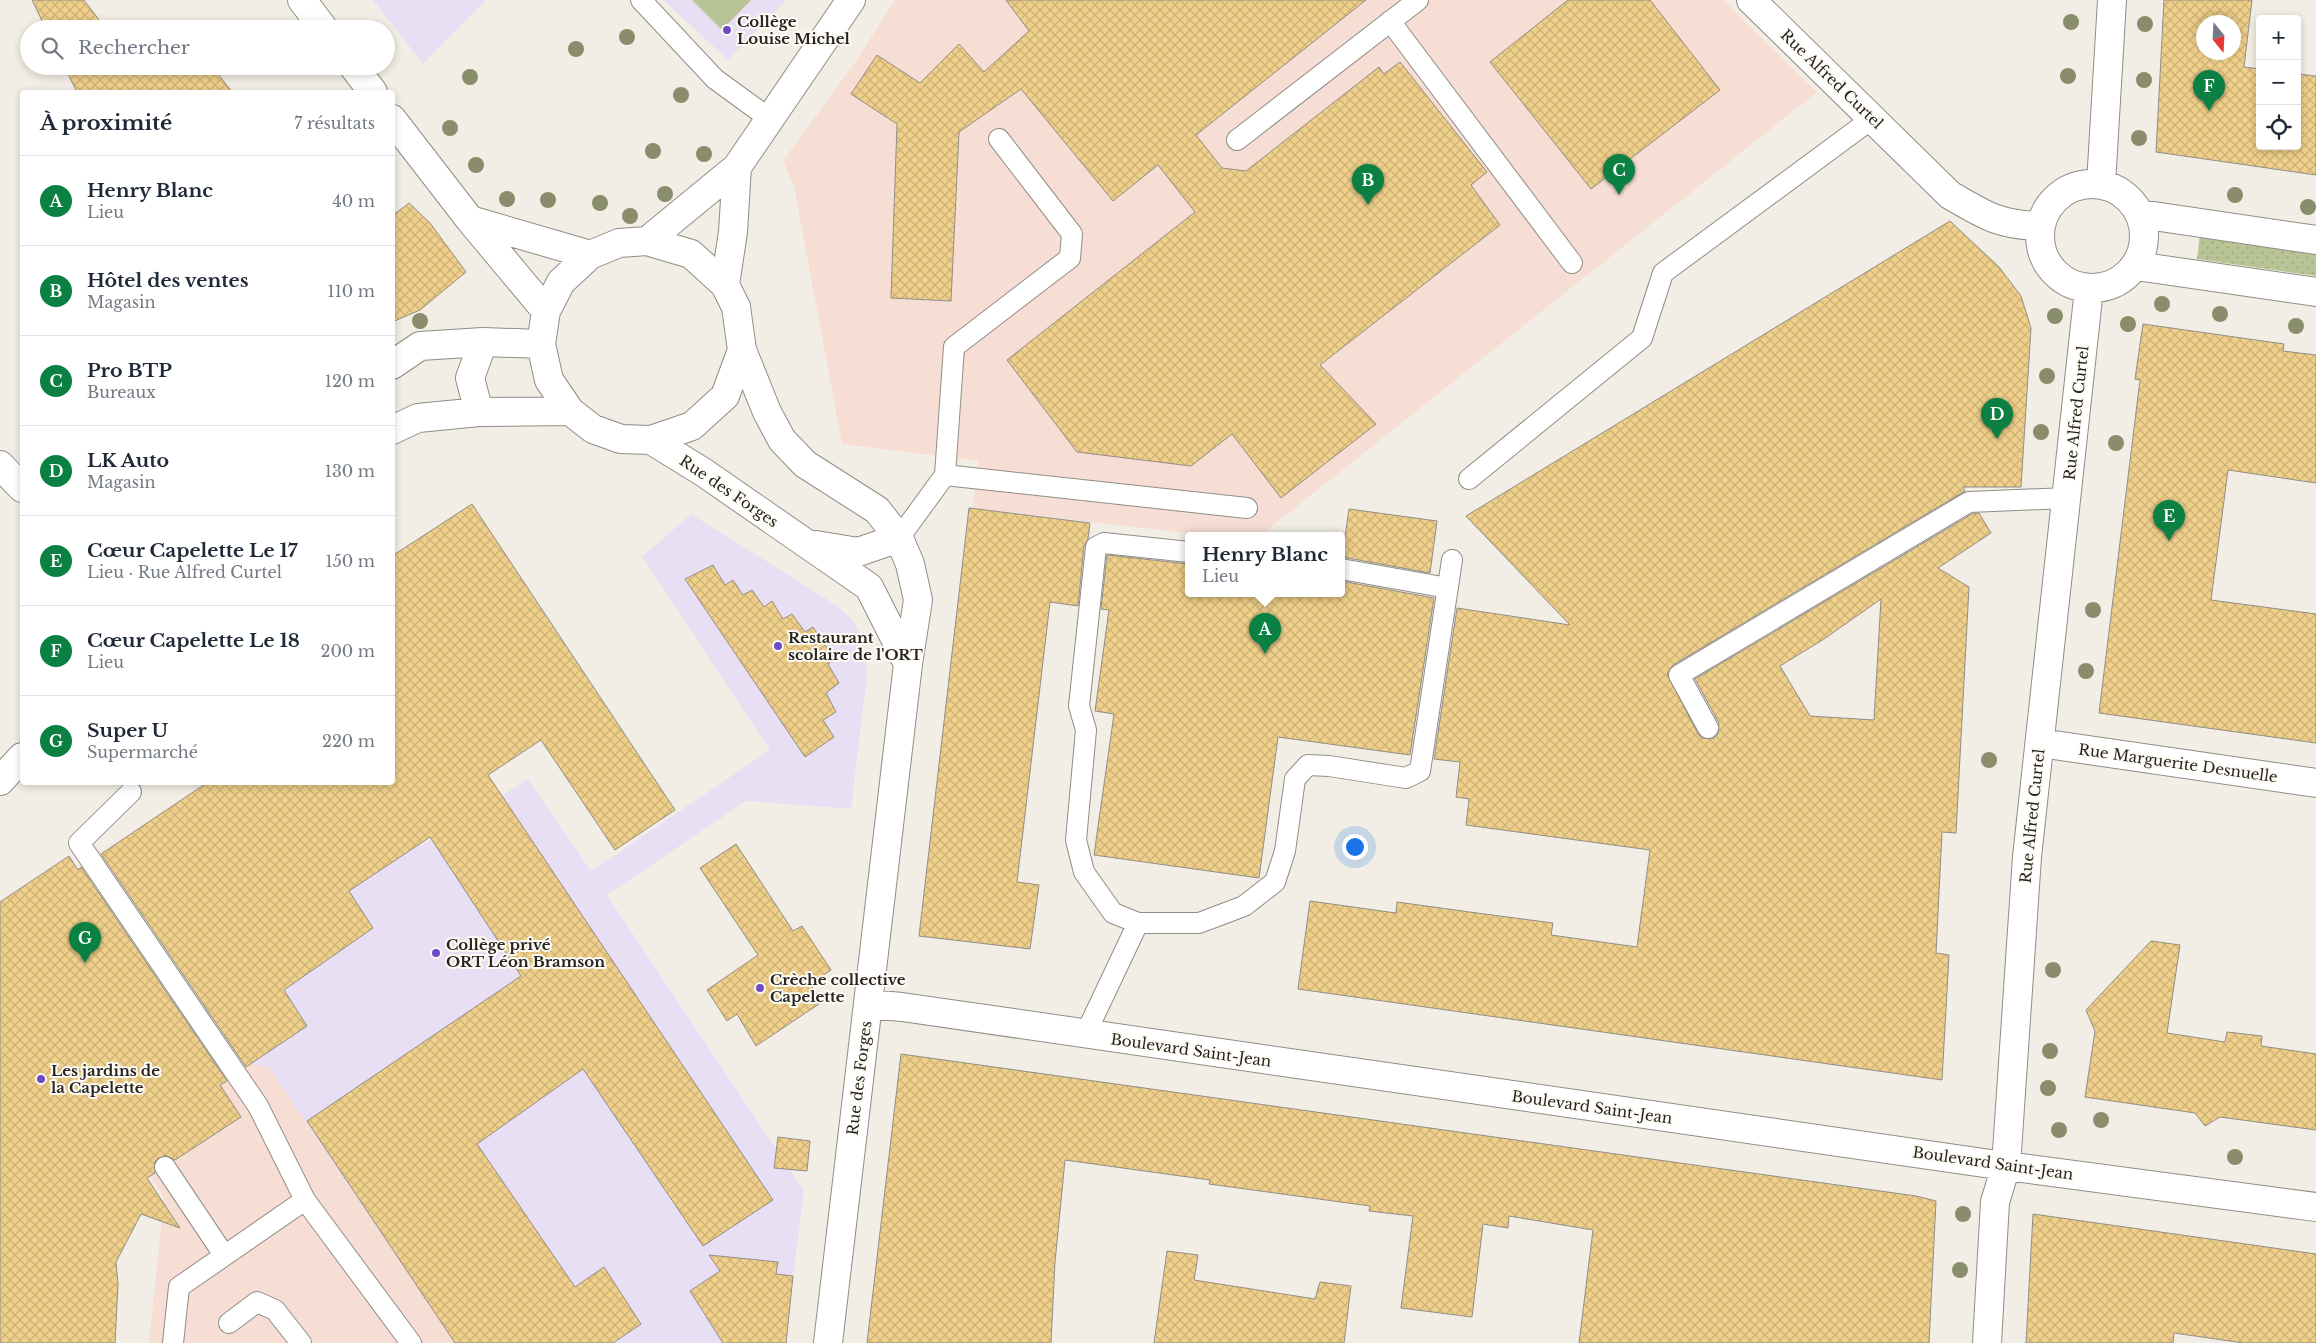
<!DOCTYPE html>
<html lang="fr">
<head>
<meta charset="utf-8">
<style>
  body { margin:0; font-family:"Libre Baskerville",serif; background:#f2f2f3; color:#1f2937 }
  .controls { position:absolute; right:15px; top:15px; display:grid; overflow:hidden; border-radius:5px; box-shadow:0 2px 8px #0003 }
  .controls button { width:45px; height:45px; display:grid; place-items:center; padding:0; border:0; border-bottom:1px solid #e0e1e3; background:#fff; color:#1f2937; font:25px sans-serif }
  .compass { position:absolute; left:2196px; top:15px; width:45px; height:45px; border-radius:50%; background:#fff; box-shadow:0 2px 8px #0003; rotate:162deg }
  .you { position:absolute; left:1354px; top:846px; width:18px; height:18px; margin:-12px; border:4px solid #fff; border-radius:50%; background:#1a73e8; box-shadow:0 0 0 8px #1a73e833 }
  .badge { display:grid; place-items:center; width:32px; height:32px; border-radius:50%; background:#0b8043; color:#fff; font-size:16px; font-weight:700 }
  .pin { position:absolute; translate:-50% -41px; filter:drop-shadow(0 1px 2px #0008) }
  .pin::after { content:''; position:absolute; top:26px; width:18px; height:15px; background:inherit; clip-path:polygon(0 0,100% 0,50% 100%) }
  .popup { position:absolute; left:1185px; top:532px; width:160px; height:65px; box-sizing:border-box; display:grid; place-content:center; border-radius:5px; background:#fff; filter:drop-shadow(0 1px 4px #0005); font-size:16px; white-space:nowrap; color:#747a83 }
  .popup b { font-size:19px; color:#1f2937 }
  .popup::after { content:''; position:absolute; left:50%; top:100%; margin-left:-10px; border:10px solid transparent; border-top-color:#fff }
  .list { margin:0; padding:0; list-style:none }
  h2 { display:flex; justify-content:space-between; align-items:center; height:65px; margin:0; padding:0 20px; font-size:21px }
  h2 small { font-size:16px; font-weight:400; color:#747a83 }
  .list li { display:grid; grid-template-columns:32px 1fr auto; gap:15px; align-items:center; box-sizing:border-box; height:90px; padding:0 20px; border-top:1px solid #e0e1e3 }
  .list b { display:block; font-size:19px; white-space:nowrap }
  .list p { margin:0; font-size:16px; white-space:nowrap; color:#747a83 }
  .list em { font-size:16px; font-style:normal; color:#747a83 }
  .icon { flex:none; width:28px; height:28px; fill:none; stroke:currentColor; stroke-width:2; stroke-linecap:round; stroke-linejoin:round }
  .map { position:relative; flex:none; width:2316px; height:1343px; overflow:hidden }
  .search { position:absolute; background:#fff; box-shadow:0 2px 8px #0003; left:20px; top:20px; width:375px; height:55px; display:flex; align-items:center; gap:12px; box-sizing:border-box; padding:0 18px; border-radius:28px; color:#747a83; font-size:19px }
  .panel { position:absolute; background:#fff; box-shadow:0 2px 8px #0003; left:20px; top:90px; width:375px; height:695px; border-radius:5px }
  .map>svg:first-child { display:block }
  .commercial { fill:#f7ded5 }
  .education { fill:#e9dff4 }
  .grass { fill:url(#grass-dots) }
  .garden { fill:#b8c496 }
  .building { fill:url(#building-cross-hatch); stroke:#928e86; fill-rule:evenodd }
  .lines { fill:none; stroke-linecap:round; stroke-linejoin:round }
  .service-casing { stroke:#918d85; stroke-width:22 }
  .minor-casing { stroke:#918d85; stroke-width:30 }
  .service { stroke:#fff; stroke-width:20 }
  .minor { stroke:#fff; stroke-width:28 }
  .tree { fill:#898d6b }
  .poi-dot { fill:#6f4cc5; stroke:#fefbf4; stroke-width:2 }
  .labels { text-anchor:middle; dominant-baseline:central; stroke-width:4; stroke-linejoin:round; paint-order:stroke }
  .poi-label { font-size:15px; font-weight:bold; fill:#262521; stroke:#fefbf4; text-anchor:start }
  .street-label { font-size:15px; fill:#262521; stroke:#fefbf4 }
</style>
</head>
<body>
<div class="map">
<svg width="2316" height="1343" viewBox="0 0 2316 1343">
  <defs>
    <pattern id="grass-dots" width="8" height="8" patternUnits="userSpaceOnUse" patternTransform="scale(1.25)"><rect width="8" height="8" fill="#b8c496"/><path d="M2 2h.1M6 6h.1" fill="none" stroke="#9ea881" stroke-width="1.8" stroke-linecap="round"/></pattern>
    <pattern id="building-cross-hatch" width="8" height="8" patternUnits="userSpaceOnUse" patternTransform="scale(1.25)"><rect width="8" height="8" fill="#efcf8a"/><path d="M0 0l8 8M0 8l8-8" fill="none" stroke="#cdb277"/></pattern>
  </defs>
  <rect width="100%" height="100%" fill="#f2eee5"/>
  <path class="commercial" d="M 895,0 L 1723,0 L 1817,92 L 1261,535 L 1202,535 L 973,508 L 978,461 L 842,444 L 794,186 L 783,161 L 856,61 Z
    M 69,856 L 170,1009 L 202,988 L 269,1066 L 455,1343 L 149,1343 L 164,1198 L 0,950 L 0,902 Z"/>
  <path class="education" d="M 373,0 L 486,0 L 423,64 Z
    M 663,0 L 786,0 L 728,60 Z
    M 691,514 L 836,605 L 853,621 L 862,638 L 866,656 L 867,675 L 851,809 L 746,801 L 607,895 L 804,1191 L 785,1343 L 455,1343 L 269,1067 L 251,1064 L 235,1039 L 273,940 L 420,844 L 421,846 L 528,779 L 591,871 L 770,750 L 642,557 Z"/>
  <path class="grass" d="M 2200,235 L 2316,252 L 2316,276 L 2197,259 Z"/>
  <path class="garden" d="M 692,0 L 751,0 L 722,30 Z"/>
  <path class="building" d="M 32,0 L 84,0 L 106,29 L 46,29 Z
    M 1006,0 L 1366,0 L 1196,135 L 1222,168 L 1246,171 L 1379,67 L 1384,74 L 1400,62 L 1487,172 L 1471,185 L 1500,225 L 1320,365 L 1376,424 L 1281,498 L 1232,434 L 1191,466 L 1077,452 L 1007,360 L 1195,212 L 1158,165 L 1113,201 L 1021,89 L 959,132 L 951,301 L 891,298 L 897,124 L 851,94 L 877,55 L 920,83 L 959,44 L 984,72 L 1029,31 Z
    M 1568,0 L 1650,0 L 1720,90 L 1591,189 L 1490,62 Z
    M 2164,0 L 2252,0 L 2244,67 L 2260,69 L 2260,146 L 2297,146 L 2297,74 L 2316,76 L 2316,175 L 2156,152 ZM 2204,22 L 2234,22 L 2234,52 L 2204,52 Z
    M 64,66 L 135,66 L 138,70 L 143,66 L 212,66 L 232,92 L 77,92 Z
    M 409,203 L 430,223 L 466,272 L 420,310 L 392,322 L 392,216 Z
    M 1950,221 L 1999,267 L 2021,296 L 2031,328 L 2021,487 L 1963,487 L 1965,491 L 1673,665 L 1667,674 L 1698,734 L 1702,738 L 1713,739 L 1718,734 L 1719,723 L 1695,679 L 1972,514 L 1979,513 L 1991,533 L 1938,568 L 1969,587 L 1956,833 L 1942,832 L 1936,953 L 1949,955 L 1942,1080 L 1298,989 L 1310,901 L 1396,913 L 1397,902 L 1477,913 L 1553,923 L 1551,935 L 1637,947 L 1650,850 L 1466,825 L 1469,799 L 1456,797 L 1460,762 L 1434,759 L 1457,608 L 1570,625 L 1466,516 ZM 1881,599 L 1874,720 L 1810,716 L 1780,666 L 1824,639 Z
    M 2143,324 L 2284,344 L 2283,351 L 2316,355 L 2316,483 L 2228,470 L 2211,600 L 2316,614 L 2316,743 L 2099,713 L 2140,380 L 2135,379 Z
    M 472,504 L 675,810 L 615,850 L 541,740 L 488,775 L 773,1200 L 703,1246 L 583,1069 L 477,1144 L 575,1287 L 604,1267 L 641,1324 L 613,1343 L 455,1343 L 307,1121 L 521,976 L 430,837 L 349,891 L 373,928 L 284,990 L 307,1026 L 246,1067 L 101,854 L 208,782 L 392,782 L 392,556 Z
    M 969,508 L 1090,523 L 1088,539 L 1084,546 L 1078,606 L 1050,602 L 1017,882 L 1039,885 L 1030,949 L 919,936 Z
    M 1349,509 L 1437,521 L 1430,573 L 1342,557 Z
    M 1107,555 L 1189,564 L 1189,593 L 1341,593 L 1341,581 L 1434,598 L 1410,755 L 1278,737 L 1259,878 L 1094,855 L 1114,714 L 1095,711 L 1109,610 L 1101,609 Z
    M 713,565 L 725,585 L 733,580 L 743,595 L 752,590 L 764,607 L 772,601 L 783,619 L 792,614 L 805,632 L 813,627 L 834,659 L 828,664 L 839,683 L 826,693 L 836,712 L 823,720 L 834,737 L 805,757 L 685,579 Z
    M 736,844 L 793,931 L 802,926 L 831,970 L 810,984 L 822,1002 L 756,1046 L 737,1014 L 727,1021 L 707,990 L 758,955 L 700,868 Z
    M 69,856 L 78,870 L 81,867 L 227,1081 L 220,1085 L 241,1117 L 175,1160 L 165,1155 L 155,1161 L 155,1173 L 147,1178 L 180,1228 L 141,1214 L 116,1262 L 118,1284 L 115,1343 L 0,1343 L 0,902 Z
    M 2151,941 L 2180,945 L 2167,1033 L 2225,1042 L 2227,1032 L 2262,1036 L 2261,1046 L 2316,1054 L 2316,1130 L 2220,1117 L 2205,1126 L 2195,1113 L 2085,1097 L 2095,1031 L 2086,1010 Z
    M 901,1054 L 1916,1196 L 1936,1201 L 1929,1343 L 1579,1343 L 1593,1230 L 1509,1216 L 1508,1228 L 1483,1224 L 1472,1317 L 1401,1308 L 1413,1216 L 1369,1211 L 1370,1206 L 1209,1184 L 1210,1180 L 1065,1160 L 1055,1262 L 1051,1343 L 867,1343 Z
    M 778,1137 L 810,1141 L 807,1171 L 774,1168 Z
    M 2033,1214 L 2316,1254 L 2316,1343 L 2244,1343 L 2174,1333 L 2173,1343 L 2026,1343 Z
    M 1167,1251 L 1198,1255 L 1194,1280 L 1315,1299 L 1320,1282 L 1351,1286 L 1344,1343 L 1154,1343 Z
    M 709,1255 L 778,1262 L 776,1274 L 793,1276 L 786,1343 L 723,1343 L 690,1291 L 720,1271 Z"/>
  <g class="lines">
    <g class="service-casing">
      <path id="service" d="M 641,0 L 715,79 L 770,119
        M 1390,21 L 1572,263
        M 1237,140 L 1418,0
        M 945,475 L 1247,508
        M 1469,479 L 1642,338 L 1663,273 L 1873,118
        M 899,538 L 945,475 L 954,347 L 1070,258 L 1072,234 L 999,139
        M 1341,569 L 1448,588
        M 1708,728 L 1679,675 L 1969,502 L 2067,498
        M 131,792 L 79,843 L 258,1106 L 305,1200 L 411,1343
        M 1138,923 L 1113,913 L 1084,872 L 1076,840 L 1086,730 L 1079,706 L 1096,547 L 1104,543 L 1189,552
        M 1085,1035 L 1138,923 L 1199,923 L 1244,906 L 1275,882 L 1285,851 L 1295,779 L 1308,765 L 1329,766 L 1406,778 L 1420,771 L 1452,560
        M 165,1167 L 224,1255
        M 229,1323 L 257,1302 L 275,1310 L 301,1343
        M 173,1343 L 179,1287 L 305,1200"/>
    </g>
    <g class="minor-casing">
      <path id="minor" d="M 302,0 L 324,29
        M 1751,0 L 1950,195 C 1984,215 1999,225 2040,226
        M 353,66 L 373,92
        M 392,119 L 470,220 L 546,311
        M2040 236a52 52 0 1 1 104 0a52 52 0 1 1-104 0Z
        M 2101,184 L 2112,0
        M 2140,214 L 2316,240
        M 470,220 L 590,255
        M 647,241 L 737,167 L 851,0
        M 2136,266 L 2316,292
        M 725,285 L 733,232 L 737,167
        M 742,350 L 725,396 L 692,426 L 651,440 L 621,439 L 593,429 L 570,411 L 549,380 L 541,344 L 546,311 L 561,282 L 590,255 L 619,243 L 647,241 L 691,254 L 725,285 L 736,307 L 742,350 L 767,412 L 782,440 L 805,464 L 877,510 L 899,538 L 910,564 L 918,600 L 908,664 L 828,1343
        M 392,365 L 420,346 L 483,342 L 541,344
        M 479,412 L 470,378 L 483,342
        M 392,430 L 418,418 L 479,412 L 570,411
        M 651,440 L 703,472 L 869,587 L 908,664
        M 0,465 L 22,488
        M 816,545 L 858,552 L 899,538
        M 2040,743 L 2316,783
        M 0,781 L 22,757
        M 868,1004 L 902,1007 L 1984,1163 L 2316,1207
        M 1987,1343 L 1995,1202 L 2006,1166 L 2027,857 L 2089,289"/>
    </g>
    <use href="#service" class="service"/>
    <use href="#minor" class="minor"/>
  </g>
  <g class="tree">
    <circle cx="2071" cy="22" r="8"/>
    <circle cx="2145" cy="24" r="8"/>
    <circle cx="627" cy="37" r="8"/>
    <circle cx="576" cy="49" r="8"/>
    <circle cx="2068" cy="76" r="8"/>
    <circle cx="470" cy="77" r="8"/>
    <circle cx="2144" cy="80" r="8"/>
    <circle cx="681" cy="95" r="8"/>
    <circle cx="450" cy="128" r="8"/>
    <circle cx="2139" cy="138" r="8"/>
    <circle cx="653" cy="151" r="8"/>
    <circle cx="704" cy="154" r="8"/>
    <circle cx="476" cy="165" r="8"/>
    <circle cx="665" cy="194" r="8"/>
    <circle cx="2235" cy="195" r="8"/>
    <circle cx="507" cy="199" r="8"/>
    <circle cx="548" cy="200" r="8"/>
    <circle cx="600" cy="203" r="8"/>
    <circle cx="2308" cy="207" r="8"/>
    <circle cx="630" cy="216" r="8"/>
    <circle cx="2162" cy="304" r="8"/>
    <circle cx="2220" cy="314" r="8"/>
    <circle cx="2055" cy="316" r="8"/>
    <circle cx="420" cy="321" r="8"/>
    <circle cx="2128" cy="324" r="8"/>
    <circle cx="2296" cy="326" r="8"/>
    <circle cx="2047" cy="376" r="8"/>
    <circle cx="2041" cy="432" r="8"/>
    <circle cx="2116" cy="443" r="8"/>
    <circle cx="2093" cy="610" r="8"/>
    <circle cx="2086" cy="671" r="8"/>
    <circle cx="1989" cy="760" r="8"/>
    <circle cx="2053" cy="970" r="8"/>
    <circle cx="2050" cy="1051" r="8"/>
    <circle cx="2048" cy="1088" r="8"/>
    <circle cx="2101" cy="1120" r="8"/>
    <circle cx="2059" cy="1130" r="8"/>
    <circle cx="2235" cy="1157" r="8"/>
    <circle cx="1963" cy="1214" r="8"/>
    <circle cx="1960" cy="1270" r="8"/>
  </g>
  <g class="poi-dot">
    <circle cx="727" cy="30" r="5"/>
    <circle cx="778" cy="646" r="5"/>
    <circle cx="436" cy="953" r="5"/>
    <circle cx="760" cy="988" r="5"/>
    <circle cx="41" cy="1079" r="5"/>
  </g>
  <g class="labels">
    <g class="poi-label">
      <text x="737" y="21">Collège<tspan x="737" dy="17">Louise Michel</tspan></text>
      <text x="788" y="637">Restaurant<tspan x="788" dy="17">scolaire de l'ORT</tspan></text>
      <text x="446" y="944">Collège privé<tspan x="446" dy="17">ORT Léon Bramson</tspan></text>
      <text x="770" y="979">Crèche collective<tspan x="770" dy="17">Capelette</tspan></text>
      <text x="51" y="1070">Les jardins de<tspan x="51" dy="17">la Capelette</tspan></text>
    </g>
    <g class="street-label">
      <text transform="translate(1832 79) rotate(44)">Rue Alfred Curtel</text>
      <text transform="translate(2076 413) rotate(-84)">Rue Alfred Curtel</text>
      <text transform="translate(729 491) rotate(34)">Rue des Forges</text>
      <text transform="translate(2178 763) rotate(8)">Rue Marguerite Desnuelle</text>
      <text transform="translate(2032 816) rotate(-84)">Rue Alfred Curtel</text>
      <text transform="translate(1191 1050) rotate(8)">Boulevard Saint-Jean</text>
      <text transform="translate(859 1078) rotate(-83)">Rue des Forges</text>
      <text transform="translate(1592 1107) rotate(8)">Boulevard Saint-Jean</text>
      <text transform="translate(1993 1163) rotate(8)">Boulevard Saint-Jean</text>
    </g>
  </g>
</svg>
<div class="controls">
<button>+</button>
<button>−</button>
<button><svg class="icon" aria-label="locate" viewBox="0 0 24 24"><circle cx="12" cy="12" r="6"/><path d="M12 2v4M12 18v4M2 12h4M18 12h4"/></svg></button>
</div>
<svg class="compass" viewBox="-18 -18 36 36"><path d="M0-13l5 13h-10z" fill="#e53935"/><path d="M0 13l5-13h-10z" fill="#747a83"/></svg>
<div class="you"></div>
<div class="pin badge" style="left:1265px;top:654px">A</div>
<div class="popup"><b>Henry Blanc</b>Lieu</div>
<div class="pin badge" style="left:1368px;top:205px">B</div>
<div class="pin badge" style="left:1619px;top:195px">C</div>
<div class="pin badge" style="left:1997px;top:439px">D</div>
<div class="pin badge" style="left:2169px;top:541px">E</div>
<div class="pin badge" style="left:2209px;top:111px">F</div>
<div class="pin badge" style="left:85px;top:963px">G</div>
<div class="search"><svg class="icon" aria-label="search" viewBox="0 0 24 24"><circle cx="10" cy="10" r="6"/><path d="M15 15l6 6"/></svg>Rechercher</div>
<section class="panel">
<h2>À proximité<small>7 résultats</small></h2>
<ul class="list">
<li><span class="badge">A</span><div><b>Henry Blanc</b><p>Lieu</p></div><em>40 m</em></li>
<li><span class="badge">B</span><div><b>Hôtel des ventes</b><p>Magasin</p></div><em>110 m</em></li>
<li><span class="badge">C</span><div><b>Pro BTP</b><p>Bureaux</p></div><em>120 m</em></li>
<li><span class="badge">D</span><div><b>LK Auto</b><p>Magasin</p></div><em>130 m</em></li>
<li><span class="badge">E</span><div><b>Cœur Capelette Le 17</b><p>Lieu · Rue Alfred Curtel</p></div><em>150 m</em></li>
<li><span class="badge">F</span><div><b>Cœur Capelette Le 18</b><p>Lieu</p></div><em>200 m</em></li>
<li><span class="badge">G</span><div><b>Super U</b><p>Supermarché</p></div><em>220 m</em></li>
</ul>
</section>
</div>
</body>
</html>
